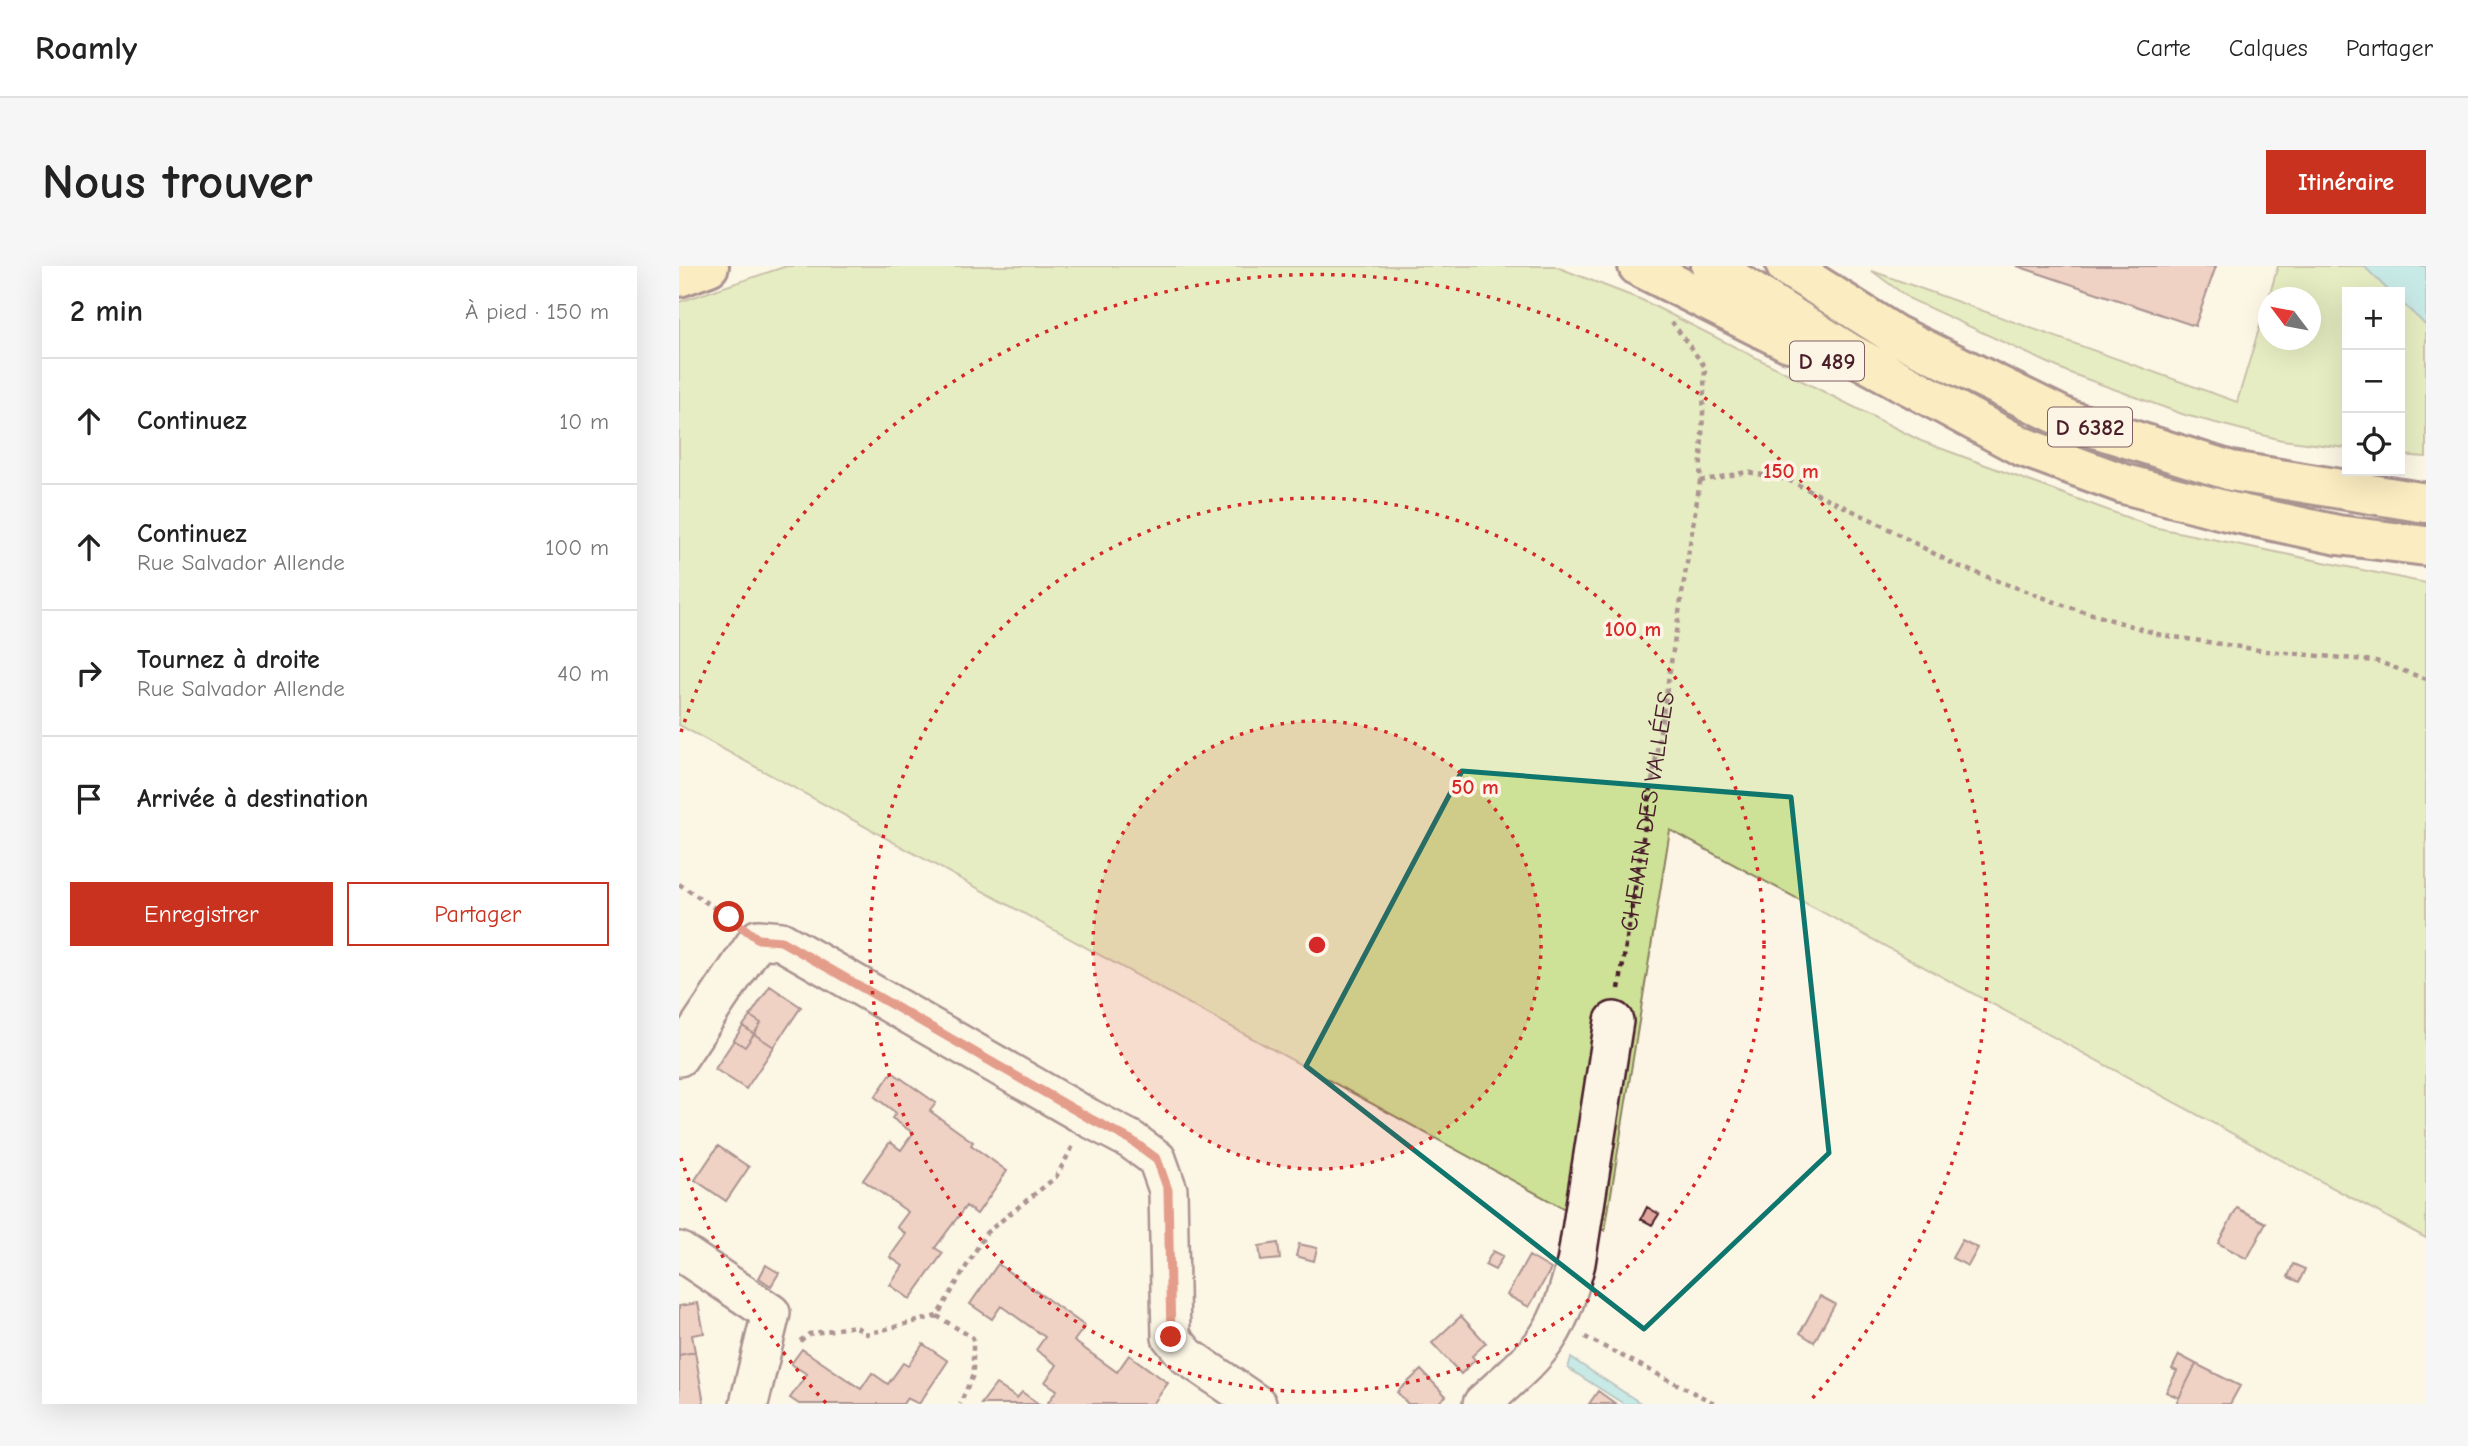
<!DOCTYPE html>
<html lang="fr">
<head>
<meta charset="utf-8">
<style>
  body { margin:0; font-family:"Comic Neue",sans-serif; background:#f6f6f6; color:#222 }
  .controls { position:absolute; right:21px; top:21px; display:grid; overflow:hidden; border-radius:0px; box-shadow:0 7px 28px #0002 }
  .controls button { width:63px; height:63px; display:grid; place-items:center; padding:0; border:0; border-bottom:2px solid #e0e0e0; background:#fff; color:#222; font:35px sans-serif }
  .compass { position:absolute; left:1579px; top:21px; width:63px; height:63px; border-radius:50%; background:#fff; box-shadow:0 7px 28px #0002; rotate:302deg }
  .stop { position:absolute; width:21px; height:21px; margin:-16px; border:5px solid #c8321e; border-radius:50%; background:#fff }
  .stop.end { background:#c8321e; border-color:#fff; box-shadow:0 2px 7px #0008 }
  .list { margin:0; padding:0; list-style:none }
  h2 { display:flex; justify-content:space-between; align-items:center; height:91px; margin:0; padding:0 28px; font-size:30px }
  h2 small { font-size:23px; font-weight:400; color:#767676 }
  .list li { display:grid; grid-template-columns:46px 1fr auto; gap:21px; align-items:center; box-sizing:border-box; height:126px; padding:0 28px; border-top:2px solid #e0e0e0 }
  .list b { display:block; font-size:26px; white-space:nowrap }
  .list p { margin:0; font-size:23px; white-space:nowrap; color:#767676 }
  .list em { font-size:23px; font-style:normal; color:#767676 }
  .actions { display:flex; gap:14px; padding:21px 28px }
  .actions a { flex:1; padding:16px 0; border:2px solid #c8321e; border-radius:0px; text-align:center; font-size:24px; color:#c8321e }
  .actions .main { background:#c8321e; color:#fff }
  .icon { flex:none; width:38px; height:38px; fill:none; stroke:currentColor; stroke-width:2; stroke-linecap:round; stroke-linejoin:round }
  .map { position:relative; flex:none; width:1747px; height:1138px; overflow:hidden; border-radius:0px }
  header { display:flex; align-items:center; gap:42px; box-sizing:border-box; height:98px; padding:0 35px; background:#fff; border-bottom:2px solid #e0e0e0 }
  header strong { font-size:33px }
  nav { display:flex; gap:38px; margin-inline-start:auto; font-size:24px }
  .intro { display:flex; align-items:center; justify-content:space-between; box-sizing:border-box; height:168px; padding:0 42px }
  h1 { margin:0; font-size:49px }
  .button { padding:18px 32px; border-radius:0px; background:#c8321e; color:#fff; font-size:24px; font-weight:700 }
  main { display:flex; gap:42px; padding:0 42px }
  aside { flex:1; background:#fff; border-radius:0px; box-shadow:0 7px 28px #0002 }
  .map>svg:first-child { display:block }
  .green { fill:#cee297; stroke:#8c8061; stroke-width:2 }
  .water { fill:#8bdbe6; stroke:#71909b; stroke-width:2 }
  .building { fill:#e0a69c; stroke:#4a1f2b; stroke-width:2 }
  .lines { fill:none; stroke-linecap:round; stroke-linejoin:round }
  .street-casing { stroke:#4a1f2b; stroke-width:42 }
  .highway-casing { stroke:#4a1f2b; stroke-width:44 }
  .path { stroke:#4a1f2b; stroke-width:4.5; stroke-dasharray:5 5; stroke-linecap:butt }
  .street { stroke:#fcf5e5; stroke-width:37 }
  .highway { stroke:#fbdf96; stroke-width:38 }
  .route { stroke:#c8321e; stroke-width:9 }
  .marked { fill:none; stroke:#0f766e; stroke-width:5; stroke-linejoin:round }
  .ring { fill:none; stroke:#d62828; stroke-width:3.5; stroke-dasharray:3.5 7 }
  .labels { text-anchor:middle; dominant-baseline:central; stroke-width:7; stroke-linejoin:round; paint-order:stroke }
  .shield { fill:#fcf5e5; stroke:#7f5f63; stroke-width:2 }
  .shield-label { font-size:23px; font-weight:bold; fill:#4a1f2b }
  .street-label { font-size:24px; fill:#4a1f2b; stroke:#fcf5e5 }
  .centre { fill:#d62828; stroke:#fcf5e5; stroke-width:3.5 }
  .ring-label { font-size:21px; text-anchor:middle; font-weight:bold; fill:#d62828; stroke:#fcf5e5; stroke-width:7; stroke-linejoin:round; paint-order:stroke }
</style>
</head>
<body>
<header>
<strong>Roamly</strong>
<nav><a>Carte</a><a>Calques</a><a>Partager</a></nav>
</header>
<div class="intro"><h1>Nous trouver</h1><a class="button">Itinéraire</a></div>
<main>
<aside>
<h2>2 min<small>À pied · 150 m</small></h2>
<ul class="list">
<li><svg class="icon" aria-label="ahead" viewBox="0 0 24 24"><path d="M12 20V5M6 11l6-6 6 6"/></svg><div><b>Continuez</b></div><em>10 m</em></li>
<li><svg class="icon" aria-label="ahead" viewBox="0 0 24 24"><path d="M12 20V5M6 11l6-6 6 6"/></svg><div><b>Continuez</b><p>Rue Salvador Allende</p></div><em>100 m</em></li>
<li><svg class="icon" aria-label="right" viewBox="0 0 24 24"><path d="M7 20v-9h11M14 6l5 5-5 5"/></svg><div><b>Tournez à droite</b><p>Rue Salvador Allende</p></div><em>40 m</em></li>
<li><svg class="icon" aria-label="arrive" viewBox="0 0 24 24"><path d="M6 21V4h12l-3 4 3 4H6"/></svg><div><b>Arrivée à destination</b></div></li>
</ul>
<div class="actions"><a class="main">Enregistrer</a><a>Partager</a></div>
</aside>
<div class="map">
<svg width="1747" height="1138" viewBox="0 0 1747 1138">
  <rect width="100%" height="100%" fill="#fcf5e5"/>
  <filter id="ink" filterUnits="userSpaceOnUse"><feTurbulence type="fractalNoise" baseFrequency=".0143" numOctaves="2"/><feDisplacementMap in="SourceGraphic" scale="14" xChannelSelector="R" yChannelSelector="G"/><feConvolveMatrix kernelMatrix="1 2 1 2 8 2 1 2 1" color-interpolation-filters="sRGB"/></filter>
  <g filter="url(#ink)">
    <path class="green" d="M 108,0 L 875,0 L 963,34 L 1242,175 L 1474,261 L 1747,317 L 1747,972 L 991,564 L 926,965 L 0,459 L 0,36 Z
      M 1599,0 L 1685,0 L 1711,26 L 1668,26 L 1668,182 L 1603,174 L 1506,149 L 1391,107 L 1231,33 L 1193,5 L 1558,136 L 1589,33 L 1590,74 L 1632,74 L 1632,32 L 1590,31 Z
      M 1721,35 L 1747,59 L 1747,191 L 1721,189 Z"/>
    <path class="water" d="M 1685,0 L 1747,0 L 1747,59 L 1721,35 L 1721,26 L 1711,26 Z
      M 892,1092 L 963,1138 L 945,1138 L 889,1102 Z"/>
    <path class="building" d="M 1338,0 L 1537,0 L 1516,60 Z
      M 91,720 L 122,741 L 95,781 L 75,768 L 82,757 L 71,750 Z
      M 71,750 L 82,757 L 75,768 L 64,760 Z
      M 64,760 L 75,768 L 66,781 L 55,774 Z
      M 75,768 L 95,781 L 67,823 L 36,803 L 55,774 L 66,781 Z
      M 213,806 L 257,837 L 251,845 L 294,876 L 292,879 L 328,905 L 298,948 L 287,940 L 256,982 L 264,987 L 231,1033 L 211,1019 L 224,1000 L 211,991 L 227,968 L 218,961 L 229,946 L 184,914 L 211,876 L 222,884 L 234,867 L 213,852 L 217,847 L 196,831 Z
      M 39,880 L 70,901 L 47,935 L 16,914 Z
      M 968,941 L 980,948 L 973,959 L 962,953 Z
      M 1558,942 L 1587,957 L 1568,993 L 1539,977 Z
      M 1283,974 L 1299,982 L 1289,1000 L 1273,992 Z
      M 599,977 L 601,993 L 582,995 L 580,980 Z
      M 620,978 L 638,982 L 635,995 L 617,990 Z
      M 814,985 L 824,990 L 816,1004 L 806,999 Z
      M 850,990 L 872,1003 L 850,1041 L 828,1029 Z
      M 319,998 L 406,1060 L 395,1075 L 438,1106 L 450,1089 L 489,1117 L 474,1138 L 368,1138 L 378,1124 L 366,1116 L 378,1099 L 357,1084 L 366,1071 L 322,1040 L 313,1053 L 291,1038 Z
      M 1614,998 L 1626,1003 L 1620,1016 L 1609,1011 Z
      M 87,999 L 100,1007 L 92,1020 L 80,1012 Z
      M 1141,1030 L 1156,1038 L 1135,1076 L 1121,1067 Z
      M 19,1037 L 25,1067 L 13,1069 L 16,1086 L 0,1089 L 0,1040 Z
      M 782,1050 L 807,1077 L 793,1090 L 796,1094 L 782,1108 L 753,1077 Z
      M 244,1078 L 269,1095 L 240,1138 L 228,1132 L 224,1138 L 120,1138 L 111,1132 L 128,1108 L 112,1098 L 123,1083 L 182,1123 L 193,1107 L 209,1118 L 224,1097 L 229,1100 Z
      M 16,1086 L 25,1138 L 0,1138 L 0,1089 Z
      M 1500,1089 L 1517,1098 L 1500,1132 L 1487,1126 L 1498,1105 L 1493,1103 Z
      M 1517,1098 L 1561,1120 L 1551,1138 L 1497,1138 Z
      M 742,1104 L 767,1130 L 758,1138 L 729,1138 L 718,1126 Z
      M 317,1118 L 338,1132 L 343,1126 L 360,1138 L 302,1138 Z
      M 919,1125 L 937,1138 L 910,1138 Z"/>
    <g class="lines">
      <g class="street-casing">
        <path id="street" d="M 0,791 L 79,673 L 102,675 L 410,852 L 452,874 L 478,893 L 489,924 L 492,1071 L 508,1090 L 578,1138
          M 0,985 L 92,1047 L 70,1138
          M 803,1138 C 825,1117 851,1097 868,1072 C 883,1050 890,1023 897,997 L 935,755"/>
      </g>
      <g class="highway-casing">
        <path id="highway" d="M 959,0 L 1110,76
          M 1032,0 L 1172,88 L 1342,180 L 1445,218 L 1548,245 L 1659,269 L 1747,280
          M 1107,0 L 1216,69 L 1390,154 L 1552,205 L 1747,237
          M 0,11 L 30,0"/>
      </g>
      <g class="path">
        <path d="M 1021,215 L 1068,206 L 1109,214 L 1195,255 L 1276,299 L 1390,341 L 1482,369 L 1587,385 L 1697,395 L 1747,413"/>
        <path d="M 0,618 L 53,654"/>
        <path id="s1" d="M 940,723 L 1021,215 L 1026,101 L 993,56"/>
        <path d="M 258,1050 L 294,1072 L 294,1109 L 281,1138"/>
        <path d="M 906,1071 L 1037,1138"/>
        <path d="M 121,1075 L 130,1068 L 176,1060 L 188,1068 L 258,1050 L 307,967 L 377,911 L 394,880"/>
      </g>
      <use href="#street" class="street"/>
      <use href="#highway" class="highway"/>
    </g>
  </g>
  <g class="lines" filter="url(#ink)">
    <path class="route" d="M 50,651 L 79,673 L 102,675 L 410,852 L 452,874 L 478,893 L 489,924 L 492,1071"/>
  </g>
  <path d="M0 0H1747V1138H0ZM 783,505 L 1112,531 L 1150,887 L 965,1063 L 627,800 Z" fill="#fcf5e5" fill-opacity=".55" fill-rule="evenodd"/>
  <path class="marked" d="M 783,505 L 1112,531 L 1150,887 L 965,1063 L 627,800 Z"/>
  <circle cx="638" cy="679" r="224" fill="#d62828" fill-opacity=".12"/>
  <g class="ring">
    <circle cx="638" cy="679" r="224"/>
    <circle cx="638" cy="679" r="447"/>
    <path d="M147 1137A671 671 0 0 1 2 892M2 466A671 671 0 1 1 1129 1137"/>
  </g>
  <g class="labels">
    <g class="shield">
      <rect x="1111" y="75.5" width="74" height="39" rx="5"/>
      <rect x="1369" y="141.5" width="84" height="39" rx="5"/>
    </g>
    <g class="shield-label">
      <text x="1148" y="95">D 489</text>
      <text x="1411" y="161">D 6382</text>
    </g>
    <g class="street-label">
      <text stroke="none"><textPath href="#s1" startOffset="180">CHEMIN DES VALLÉES</textPath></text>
    </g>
  </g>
  <circle cx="638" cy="679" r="10" class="centre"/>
  <g class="ring-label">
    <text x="1112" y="212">150 m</text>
    <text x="954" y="370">100 m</text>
    <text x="796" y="528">50 m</text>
  </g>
</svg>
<div class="controls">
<button>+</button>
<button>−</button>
<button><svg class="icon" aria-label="locate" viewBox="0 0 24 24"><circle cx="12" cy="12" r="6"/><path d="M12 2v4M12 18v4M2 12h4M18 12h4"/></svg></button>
</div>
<svg class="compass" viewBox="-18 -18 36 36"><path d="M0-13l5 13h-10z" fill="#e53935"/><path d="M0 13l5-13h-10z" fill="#767676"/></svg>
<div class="stop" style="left:50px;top:651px"></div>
<div class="stop end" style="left:492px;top:1071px"></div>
</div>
</main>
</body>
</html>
